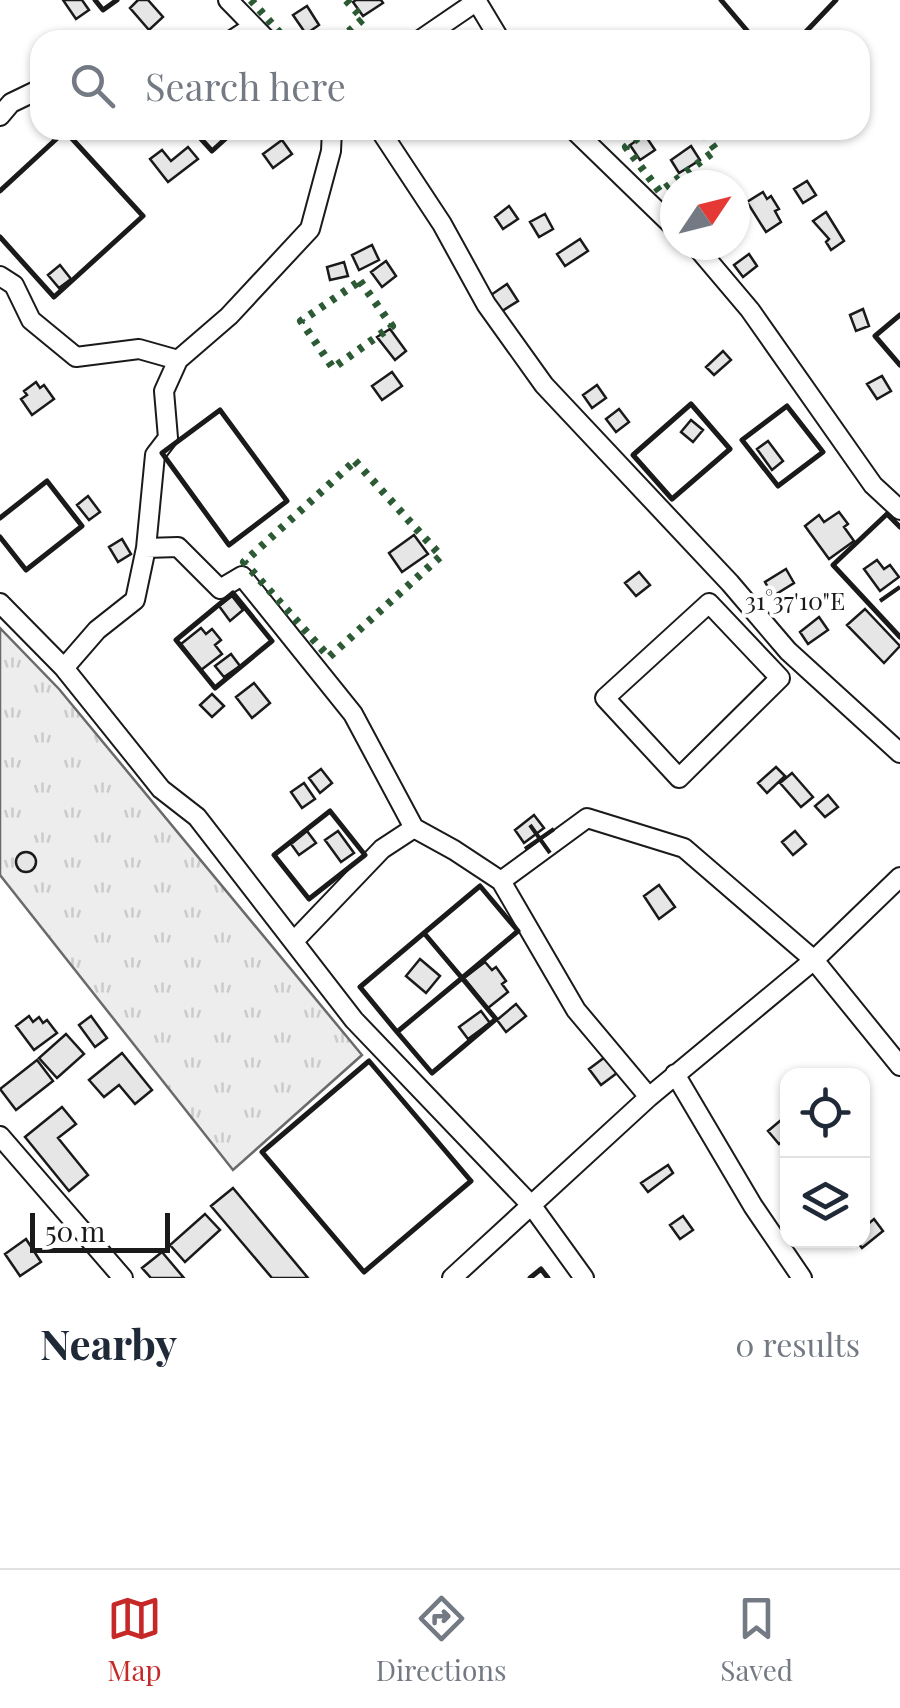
<!DOCTYPE html>
<html lang="en">
<head>
<meta charset="utf-8">
<style>
  body { margin:0; font-family:"Playfair Display",serif; background:#f2f2f3; color:#1f2937 }
  .controls { position:absolute; right:30px; bottom:30px; display:grid; overflow:hidden; border-radius:20px; box-shadow:0 2px 8px #0004 }
  .controls button { width:90px; height:90px; display:grid; place-items:center; padding:0; border:0; border-bottom:2px solid #e0e1e3; background:#fff; color:#1f2937; font:50px sans-serif }
  .compass { position:absolute; left:660px; top:170px; width:90px; height:90px; border-radius:50%; background:#fff; box-shadow:0 2px 8px #0004; rotate:55deg }
  .scale { position:absolute; left:30px; bottom:25px; width:140px; box-sizing:border-box; padding-left:10px; border:5px solid #1a1a1a; border-top:0; font-size:28px; line-height:35px; white-space:nowrap; color:#1a1a1a; -webkit-text-stroke:8px #fff; paint-order:stroke }
  .list { margin:0; padding:0; list-style:none }
  h2 { display:flex; justify-content:space-between; align-items:center; height:130px; margin:0; padding:0 40px; font-size:42px }
  h2 small { font-size:32px; font-weight:400; color:#747a83 }
  .icon { flex:none; width:55px; height:55px; fill:none; stroke:currentColor; stroke-width:2; stroke-linecap:round; stroke-linejoin:round }
  .map { position:relative; flex:none; width:900px; height:1278px; overflow:hidden }
  .search { position:absolute; background:#fff; box-shadow:0 2px 8px #0004; left:30px; right:30px; top:30px; height:110px; display:flex; align-items:center; gap:25px; box-sizing:border-box; padding:0 35px; border-radius:30px; color:#747a83; font-size:38px }
  .sheet { height:290px; background:#fff }
  nav { display:flex; justify-content:space-around; align-items:center; box-sizing:border-box; height:140px; border-top:2px solid #e0e1e3; background:#fff; font-size:28px; color:#747a83 }
  nav a { display:grid; justify-items:center; gap:5px }
  nav .on { color:#c62828 }
  .map>svg:first-child { display:block }
  .grass { fill:url(#grass-tufts); stroke:#6a6a6a; stroke-width:2.5 }
  .building { fill:#e6e6e6; stroke:#1a1a1a; stroke-width:2.5 }
  .lines { fill:none; stroke-linecap:round; stroke-linejoin:round }
  .minor-casing { stroke:#1a1a1a; stroke-width:22 }
  .minor { stroke:#fff; stroke-width:18 }
  .hedge { stroke:#2b5a34; stroke-width:8; stroke-dasharray:5 8; stroke-linecap:butt }
  .wall { stroke:#1a1a1a; stroke-width:5 }
  .ticks { fill:none; stroke:#1a1a1a; stroke-width:4 }
  .ticks-label { font-size:25px; text-anchor:middle; fill:#1a1a1a; stroke:#fff; stroke-width:8; stroke-linejoin:round; paint-order:stroke }
</style>
</head>
<body>
<div class="map">
<svg width="900" height="1278" viewBox="0 0 900 1278">
  <defs>
    <pattern id="grass-tufts" width="24" height="20" patternUnits="userSpaceOnUse" patternTransform="scale(2.5)"><rect width="24" height="20" fill="#ededed"/><path d="M3 7l-1-3M5 7V3M7 7l1-3M15 17l-1-3M17 17v-4M19 17l1-3" fill="none" stroke="#cbcbcb"/></pattern>
  </defs>
  <rect width="100%" height="100%" fill="#fff"/>
  <path class="grass" d="M 0,628 L 59,689 L 362,1055 L 233,1170 L 0,875 Z"/>
  <path class="building" d="M 63,0 L 82,0 L 89,10 L 76,19 Z
    M 138,0 L 148,0 L 163,17 L 149,30 L 130,8 Z
    M 356,0 L 381,0 L 383,3 L 363,16 L 353,2 Z
    M 307,6 L 319,25 L 306,34 L 293,15 Z
    M 645,135 L 655,150 L 640,160 L 630,145 Z
    M 282,140 L 292,154 L 273,168 L 263,154 Z
    M 691,146 L 700,160 L 679,173 L 671,160 Z
    M 188,147 L 198,159 L 168,182 L 150,159 L 162,150 L 171,161 Z
    M 807,181 L 816,195 L 803,203 L 794,189 Z
    M 763,192 L 767,199 L 771,196 L 779,209 L 775,211 L 781,222 L 766,232 L 747,202 Z
    M 509,206 L 518,219 L 503,229 L 495,217 Z
    M 826,212 L 844,241 L 831,250 L 826,242 L 829,239 L 813,221 Z
    M 545,214 L 553,229 L 539,237 L 530,222 Z
    M 580,239 L 588,251 L 565,266 L 557,254 Z
    M 372,245 L 379,260 L 359,270 L 352,255 Z
    M 749,254 L 757,266 L 743,277 L 734,265 Z
    M 386,261 L 396,276 L 382,287 L 371,272 Z
    M 344,262 L 348,276 L 330,280 L 327,267 Z
    M 60,265 L 71,279 L 59,288 L 48,275 Z
    M 507,284 L 518,301 L 499,313 L 488,297 Z
    M 863,309 L 869,326 L 856,331 L 850,315 Z
    M 390,329 L 406,351 L 395,360 L 377,337 Z
    M 723,351 L 731,360 L 714,375 L 706,367 Z
    M 392,372 L 402,386 L 382,400 L 372,386 Z
    M 882,376 L 891,391 L 877,399 L 867,384 Z
    M 36,382 L 40,388 L 44,385 L 54,399 L 32,415 L 21,399 L 27,395 L 24,391 Z
    M 597,385 L 606,398 L 592,408 L 583,395 Z
    M 619,409 L 629,422 L 616,432 L 606,419 Z
    M 691,420 L 703,430 L 693,442 L 681,432 Z
    M 768,441 L 783,461 L 772,470 L 757,449 Z
    M 88,496 L 100,512 L 89,520 L 77,505 Z
    M 839,512 L 848,524 L 844,527 L 854,541 L 829,559 L 805,526 L 819,515 L 824,522 Z
    M 414,535 L 428,554 L 402,572 L 389,553 Z
    M 122,539 L 131,554 L 118,562 L 109,547 Z
    M 877,560 L 884,569 L 890,565 L 899,577 L 880,591 L 864,569 Z
    M 786,569 L 794,583 L 773,596 L 765,582 Z
    M 639,572 L 650,585 L 636,596 L 625,583 Z
    M 232,596 L 243,610 L 230,621 L 219,606 Z
    M 865,609 L 900,646 L 884,663 L 847,625 Z
    M 819,617 L 828,630 L 808,644 L 800,632 Z
    M 201,628 L 206,634 L 212,629 L 221,640 L 215,645 L 222,654 L 201,670 L 181,644 Z
    M 231,654 L 240,666 L 224,677 L 215,666 Z
    M 254,683 L 270,703 L 252,718 L 236,697 Z
    M 212,694 L 224,706 L 212,717 L 200,705 Z
    M 776,767 L 785,776 L 767,793 L 758,783 Z
    M 321,769 L 332,783 L 320,793 L 309,778 Z
    M 792,773 L 813,797 L 801,807 L 780,783 Z
    M 304,783 L 315,799 L 302,808 L 291,792 Z
    M 828,795 L 838,807 L 825,817 L 815,806 Z
    M 534,815 L 544,828 L 524,843 L 515,830 Z
    M 307,831 L 316,843 L 299,855 L 291,844 Z
    M 338,831 L 354,853 L 341,862 L 325,840 Z
    M 795,831 L 806,844 L 793,855 L 782,842 Z
    M16 862a10 10 0 1 1 20 0a10 10 0 1 1-20 0Z
    M 659,885 L 675,907 L 659,919 L 644,896 Z
    M 420,959 L 440,976 L 426,993 L 406,976 Z
    M 485,962 L 492,970 L 496,967 L 506,981 L 502,984 L 508,992 L 488,1008 L 464,978 Z
    M 516,1004 L 526,1016 L 506,1032 L 497,1020 Z
    M 481,1011 L 490,1023 L 468,1039 L 459,1027 Z
    M 29,1016 L 33,1022 L 39,1017 L 43,1023 L 47,1020 L 57,1033 L 34,1050 L 16,1026 Z
    M 91,1016 L 107,1038 L 95,1047 L 79,1025 Z
    M 66,1034 L 84,1054 L 57,1078 L 39,1058 Z
    M 122,1053 L 152,1090 L 135,1104 L 119,1085 L 104,1097 L 89,1080 Z
    M 605,1057 L 617,1073 L 601,1085 L 589,1069 Z
    M 37,1060 L 53,1081 L 16,1110 L 0,1089 Z
    M 62,1107 L 76,1124 L 58,1138 L 88,1175 L 69,1191 L 25,1137 Z
    M 787,1115 L 788,1137 L 779,1144 L 768,1131 Z
    M 668,1165 L 673,1173 L 648,1192 L 641,1183 Z
    M 233,1188 L 308,1278 L 272,1278 L 211,1206 Z
    M 205,1214 L 220,1230 L 185,1262 L 170,1245 Z
    M 683,1216 L 693,1230 L 680,1239 L 670,1225 Z
    M 874,1219 L 883,1231 L 862,1248 L 856,1240 L 862,1240 L 862,1229 Z
    M 26,1239 L 41,1262 L 20,1276 L 5,1254 Z
    M 162,1252 L 184,1278 L 151,1278 L 142,1268 Z"/>
  <g class="lines">
    <g class="minor-casing">
      <path id="minor" d="M 228,0 L 267,40
        M 476,0 L 500,40
        M 232,40 L 252,27
        M 420,40 L 477,1
        M 0,116 L 11,103 L 40,89
        M 380,130 L 442,224 L 486,304 L 544,385 L 730,583 L 788,651 L 900,753
        M 574,130 L 675,228
        M 695,245 L 750,310 L 873,485 L 900,510
        M 0,276 L 14,285 L 31,320 L 76,357 L 139,349 L 178,360 L 229,316 L 310,229 L 331,151 L 332,130
        M 146,548 L 178,547 L 220,589 L 242,576 L 353,714 L 414,828 L 454,850 L 501,881 L 576,1010 L 649,1097
        M 0,603 L 64,668 L 161,789 L 197,817 L 354,1020 L 532,1206 L 584,1278
        M 709,603 L 780,678 L 679,778 L 605,698 Z
        M 64,668 L 97,630 L 135,600 L 146,548 L 155,455 L 168,438 L 164,391 L 178,360
        M 501,881 L 587,818 L 684,848 L 814,960 L 900,1066
        M 294,941 L 382,849 L 414,828
        M 675,1074 L 753,1206 L 802,1278
        M 0,1136 L 123,1278
        M 452,1278 L 649,1097 L 814,960 L 900,877"/>
    </g>
    <use href="#minor" class="minor"/>
    <path class="hedge" d="M 251,0 L 286,40
      M 339,40 L 363,19 L 346,0
      M 648,130 L 626,147 L 660,192 L 716,150 L 701,130
      M 360,281 L 392,326 L 333,368 L 301,321 Z
      M 355,461 L 441,556 L 329,657 L 244,562 Z"/>
    <path class="wall" d="M 95,0 L 103,10 L 117,0
      M 721,0 L 755,40
      M 798,40 L 836,0
      M 193,130 L 212,151 L 235,130
      M 0,191 L 65,131 L 143,216 L 54,297 L 0,237
      M 900,315 L 875,336 L 900,365
      M 691,404 L 730,449 L 672,499 L 633,455 Z
      M 787,406 L 823,452 L 778,486 L 742,440 Z
      M 220,410 L 287,501 L 229,545 L 162,453 Z
      M 0,518 L 47,481 L 82,526 L 26,570 L 0,537
      M 900,527 L 887,514 L 833,565 L 900,637
      M 233,593 L 272,641 L 215,688 L 176,640 Z
      M 330,811 L 365,855 L 309,899 L 274,855 Z
      M 480,886 L 518,931 L 462,978 L 424,933 Z
      M 424,933 L 462,978 L 397,1032 L 360,987 Z
      M 462,978 L 496,1019 L 432,1073 L 397,1032 Z
      M 369,1061 L 471,1181 L 364,1272 L 262,1152 Z
      M 530,1278 L 541,1269 L 548,1278"/>
  </g>
  <path class="ticks" d="M 880,601 L 900,587M 530,825 L 550,853M 525,849 L 554,829"/>
  <g class="ticks-label">
    <text x="795" y="610">31°37'10"E</text>
  </g>
</svg>
<div class="controls">
<button><svg class="icon" aria-label="locate" viewBox="0 0 24 24"><circle cx="12" cy="12" r="6"/><path d="M12 2v4M12 18v4M2 12h4M18 12h4"/></svg></button>
<button><svg class="icon" aria-label="layers" viewBox="0 0 24 24"><path d="M12 4l9 5-9 5-9-5zM3 14l9 5 9-5"/></svg></button>
</div>
<svg class="compass" viewBox="-18 -18 36 36"><path d="M0-13l5 13h-10z" fill="#e53935"/><path d="M0 13l5-13h-10z" fill="#747a83"/></svg>
<div class="scale">50 m</div>
<div class="search"><svg class="icon" aria-label="search" viewBox="0 0 24 24"><circle cx="10" cy="10" r="6"/><path d="M15 15l6 6"/></svg>Search here</div>
</div>
<section class="sheet">
<h2>Nearby<small>0 results</small></h2>
<ul class="list">
</ul>
</section>
<nav>
<a class="on"><svg class="icon" aria-label="map" viewBox="0 0 24 24"><path d="M3 6l6-2 6 2 6-2v14l-6 2-6-2-6 2zM9 4v14M15 6v14"/></svg>Map</a>
<a><svg class="icon" aria-label="directions" viewBox="0 0 24 24"><path d="M12 3l9 9-9 9-9-9zM9 14v-3h6M13 9l2 2-2 2"/></svg>Directions</a>
<a><svg class="icon" aria-label="saved" viewBox="0 0 24 24"><path d="M7 4h10v16l-5-4-5 4z"/></svg>Saved</a>
</nav>
</body>
</html>
